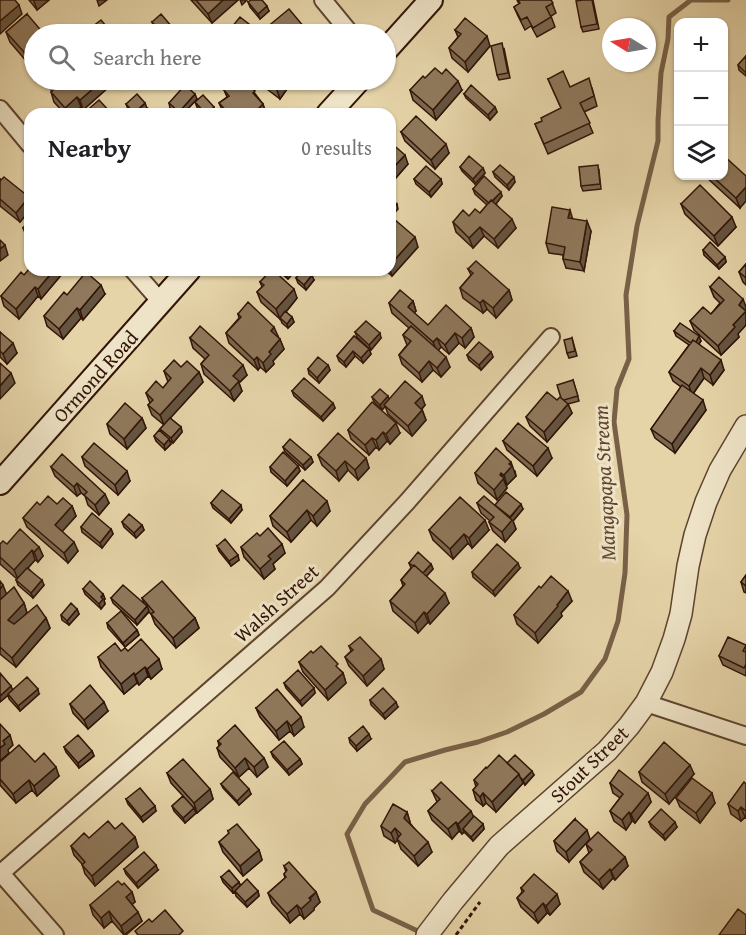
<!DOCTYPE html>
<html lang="en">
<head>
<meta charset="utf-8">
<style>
  body { margin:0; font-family:"Gentium Book Plus",serif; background:#f2f2f2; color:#202124 }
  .controls { position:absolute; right:18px; top:18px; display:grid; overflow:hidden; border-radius:12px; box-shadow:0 2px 4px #0004 }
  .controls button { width:54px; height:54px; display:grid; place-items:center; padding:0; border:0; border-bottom:2px solid #e0e0e0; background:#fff; color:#202124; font:30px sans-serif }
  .compass { position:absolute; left:602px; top:18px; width:54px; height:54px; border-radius:50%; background:#fff; box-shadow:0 2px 4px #0004; rotate:281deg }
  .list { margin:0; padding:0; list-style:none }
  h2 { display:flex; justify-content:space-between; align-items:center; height:78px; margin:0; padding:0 24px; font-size:26px }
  h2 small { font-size:20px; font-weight:400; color:#757577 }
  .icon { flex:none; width:33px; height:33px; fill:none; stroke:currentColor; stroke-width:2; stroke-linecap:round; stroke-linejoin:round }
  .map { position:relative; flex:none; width:746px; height:935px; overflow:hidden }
  .search { position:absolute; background:#fff; box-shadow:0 2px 4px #0004; left:24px; top:24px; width:372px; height:66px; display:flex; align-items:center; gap:15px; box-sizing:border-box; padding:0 21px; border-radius:33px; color:#757577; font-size:22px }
  .panel { position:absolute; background:#fff; box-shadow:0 2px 4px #0004; left:24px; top:108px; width:372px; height:168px; border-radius:18px }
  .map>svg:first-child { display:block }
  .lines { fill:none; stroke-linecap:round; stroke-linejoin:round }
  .stream { stroke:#786047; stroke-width:5 }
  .minor-casing { stroke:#5e442f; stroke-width:20 }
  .tertiary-casing { stroke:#5e442f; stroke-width:24 }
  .secondary-casing { stroke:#311407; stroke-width:26 }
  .path { stroke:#311407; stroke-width:3; stroke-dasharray:4.5 3; stroke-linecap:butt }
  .minor { stroke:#eee3c6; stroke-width:16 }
  .tertiary { stroke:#eee3c6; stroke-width:21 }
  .secondary { stroke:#eee3c6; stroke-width:22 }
  .wall { fill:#7b674e; stroke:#311407; stroke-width:1.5 }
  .shaded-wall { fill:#645440; stroke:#311407; stroke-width:1.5 }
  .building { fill:#8f785b; stroke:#311407; stroke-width:1.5 }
  .labels { text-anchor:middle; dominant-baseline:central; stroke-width:6; stroke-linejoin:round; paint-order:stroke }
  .street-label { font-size:20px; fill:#311407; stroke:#eee3c6 }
  .water-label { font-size:21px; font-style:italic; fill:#614731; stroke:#eee3c6 }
</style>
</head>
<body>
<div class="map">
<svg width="746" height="935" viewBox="0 0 746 935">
  <rect width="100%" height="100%" fill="#e5d4a8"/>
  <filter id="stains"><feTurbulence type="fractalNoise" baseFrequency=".00333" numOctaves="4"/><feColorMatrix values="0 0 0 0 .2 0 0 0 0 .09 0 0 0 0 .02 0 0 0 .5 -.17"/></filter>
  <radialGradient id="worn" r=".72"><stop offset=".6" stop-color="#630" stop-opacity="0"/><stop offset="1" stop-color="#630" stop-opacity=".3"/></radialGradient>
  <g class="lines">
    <path class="stream" d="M 422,933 L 373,910 L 347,834 L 365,804 L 405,762 L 445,750 L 478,742 L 507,732 L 544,714 L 581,692 L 605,659 L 618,621 L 625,573 L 627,515 L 614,422 L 617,389 L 629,359 L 626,295 L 637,226 L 658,141 L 658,121 L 661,73 L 668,39 L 669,17 L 691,0 L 728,0"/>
    <g class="minor-casing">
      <path id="minor" d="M 323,0 L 351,34
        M 0,109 L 30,145
        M 133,270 L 161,302
        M 646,703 L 746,736
        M 0,872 L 55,935
        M 1,873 L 327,588 L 407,502 L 551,337"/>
    </g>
    <g class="tertiary-casing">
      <path id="tertiary" d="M 427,935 L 453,901 L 499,846 L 607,751 L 629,726 L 646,703 L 662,672 L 674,639 L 681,614 L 688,566 L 695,535 L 706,502 L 720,470 L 746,426"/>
    </g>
    <g class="secondary-casing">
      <path id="secondary" d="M 386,50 L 431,0
        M 328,114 L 359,80
        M 0,483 L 189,270"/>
    </g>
    <path class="path" d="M 456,935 L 480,902"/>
    <use href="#minor" class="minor"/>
    <use href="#tertiary" class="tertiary"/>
    <use href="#secondary" class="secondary"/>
  </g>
  <path class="wall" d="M 29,0 L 49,0 L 37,10 Z
    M 191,0 L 238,0 L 212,23 Z
    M 517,0 L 551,0 L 556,13 L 551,16 L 555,27 L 537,37 L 531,26 L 525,30 L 518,16 L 514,7 L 519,4 Z
    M 593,0 L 599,29 L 583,32 L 581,27 Z
    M 248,2 L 269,11 L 260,19 L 250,7 Z
    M 27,14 L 27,62 L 10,42 L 6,32 Z
    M 152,22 L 178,34 L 158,34 L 156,32 Z
    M 455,30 L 490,46 L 468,72 L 452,58 L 449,48 L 458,37 Z
    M 504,48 L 510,78 L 499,80 L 497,75 Z
    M 746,56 L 746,76 L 739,70 L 738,65 Z
    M 548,79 L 570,87 L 592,88 L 597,106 L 584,112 L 593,133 L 548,154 L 535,124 L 542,121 L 561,108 Z
    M 42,80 L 109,80 L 111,85 L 83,110 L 81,107 L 72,114 L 65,114 L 54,102 L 51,92 L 52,91 Z
    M 234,80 L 247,80 L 248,82 L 247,83 L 263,104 L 266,114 L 224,114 L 219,103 L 227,97 L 224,90 L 235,81 Z
    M 258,80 L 291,80 L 292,82 L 280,99 L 259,83 Z
    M 410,90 L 462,90 L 436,120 L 413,100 Z
    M 464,94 L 495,107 L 497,112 L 490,120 L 466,98 Z
    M 197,99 L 183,114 L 177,114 L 170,108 L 169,103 Z
    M 195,102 L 216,112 L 213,114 L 203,114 L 197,107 Z
    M 126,104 L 147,108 L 141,114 L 132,114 L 128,109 Z
    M 401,132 L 449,153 L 435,169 L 405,141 Z
    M 390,142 L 408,164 L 394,180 L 390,177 Z
    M 460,167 L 483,168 L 485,173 L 475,184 L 462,171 Z
    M 599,170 L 601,189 L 583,191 L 581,186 Z
    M 493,172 L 515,182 L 509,190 L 495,177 Z
    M 705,176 L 746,176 L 740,208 Z
    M 0,179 L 29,197 L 30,201 L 30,210 L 20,222 L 0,206 Z
    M 414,179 L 441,179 L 442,184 L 431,197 L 416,184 Z
    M 473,189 L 502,196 L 496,204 L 516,228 L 498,248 L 484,236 L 473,248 L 456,232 L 453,222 L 480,213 L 487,205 L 475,194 Z
    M 681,204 L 736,227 L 718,246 L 685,214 Z
    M 573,219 L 591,231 L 584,271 L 566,268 L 563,259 L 563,255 L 549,253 L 546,243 Z
    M 30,220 L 30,240 L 27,238 L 23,228 Z
    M 418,247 L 392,276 L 385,270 L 390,270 Z
    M 703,250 L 725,257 L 726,262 L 719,269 L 704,255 Z
    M 746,264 L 746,285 L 743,282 L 739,272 Z
    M 468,269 L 509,290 L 512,300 L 496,318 L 487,309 L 483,313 L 463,298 L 460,288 L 471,275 Z
    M 30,270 L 61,270 L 62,274 L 41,299 L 38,296 L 19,319 L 4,306 L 1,296 Z
    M 277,270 L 296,270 L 288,279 Z
    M 296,278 L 314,280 L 306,290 L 298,283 Z
    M 260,282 L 297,298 L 286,312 L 292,317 L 294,322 L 288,328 L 282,323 L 280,318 L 280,319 L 261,302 L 257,292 L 262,287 Z
    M 710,287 L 745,311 L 738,334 L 739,337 L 721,355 L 694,330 L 690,321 L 711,314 L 720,303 L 714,297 Z
    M 105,294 L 83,320 L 81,318 L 63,339 L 47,326 L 44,316 L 67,295 Z
    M 413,301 L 416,311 L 414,313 L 428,325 L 471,328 L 474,337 L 465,348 L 459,343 L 449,354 L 441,347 L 438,350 L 450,367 L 441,377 L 433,370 L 422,382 L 402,364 L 399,355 L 407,345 L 403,335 L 409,328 L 392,313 L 389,303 Z
    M 238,314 L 278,336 L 284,349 L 273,361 L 274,364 L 266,372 L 260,367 L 258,370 L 229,343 L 226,333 L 239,318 Z
    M 674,331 L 701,341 L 699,344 L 724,370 L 713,385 L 704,378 L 693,394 L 706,410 L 675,453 L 655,438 L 651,429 L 681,387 L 673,381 L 669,372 L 689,345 L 676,336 Z
    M 0,332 L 17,353 L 7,364 L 0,357 Z
    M 355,332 L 381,338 L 371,350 L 357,337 Z
    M 354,336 L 369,349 L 371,354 L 363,363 L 355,356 L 346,367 L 339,361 L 337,356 Z
    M 190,338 L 247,375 L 239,383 L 242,391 L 234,401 L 204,374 L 201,364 L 205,359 L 193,348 Z
    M 572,338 L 577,356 L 569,358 L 567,353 Z
    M 491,352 L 493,357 L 481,370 L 469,360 L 467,355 Z
    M 328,365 L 330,370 L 319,383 L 309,374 L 308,369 Z
    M 181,367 L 199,372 L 203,382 L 170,418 L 181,427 L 182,432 L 173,443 L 169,440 L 171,444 L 165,450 L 156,441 L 154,436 L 162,432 L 160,429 L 164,425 L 152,415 L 148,405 L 150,403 L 146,393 L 163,388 L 168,382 L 164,371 Z
    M 573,380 L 579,401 L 568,404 L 572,413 L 547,442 L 530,426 L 526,417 L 561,398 Z
    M 292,391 L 333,403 L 335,408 L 323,421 L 294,396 Z
    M 372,397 L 425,405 L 422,409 L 426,420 L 412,436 L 388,414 L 385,406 L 382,410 L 374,402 Z
    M 142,418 L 146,428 L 127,449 L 110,434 L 107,424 Z
    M 348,430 L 400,433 L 390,444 L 387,441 L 379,450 L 376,447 L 369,455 L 351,439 Z
    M 503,441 L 552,458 L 537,476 L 507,450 Z
    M 283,447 L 311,457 L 313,462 L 305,470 L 285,452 Z
    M 318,455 L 366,458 L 369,468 L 358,480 L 348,470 L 339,481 L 322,465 Z
    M 82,457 L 130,481 L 118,495 L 85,466 Z
    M 298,466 L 300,471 L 287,486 L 271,472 L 270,467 Z
    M 51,467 L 109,503 L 99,515 L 88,505 L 85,496 L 81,493 L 77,496 L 55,476 Z
    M 515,471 L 516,476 L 507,485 L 506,484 L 507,488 L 497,500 L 478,483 L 475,473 Z
    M 303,480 L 330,511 L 317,526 L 311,520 L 291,542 L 273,526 L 270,516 Z
    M 211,503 L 242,510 L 231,523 L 213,508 Z
    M 477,503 L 523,509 L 513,521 L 516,529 L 505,542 L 493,531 L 489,522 L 490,521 L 481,513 Z
    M 57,504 L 72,506 L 76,516 L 62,531 L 78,551 L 68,563 L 27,527 L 23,518 L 40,505 Z
    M 122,522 L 142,525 L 144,530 L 136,538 L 124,527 Z
    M 81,527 L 111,529 L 113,534 L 102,548 L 82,532 Z
    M 429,530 L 489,530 L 472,548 L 468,543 L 453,559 L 433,540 Z
    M 260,536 L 285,553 L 273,564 L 275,569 L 264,579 L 244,557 L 241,547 Z
    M 0,544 L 39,547 L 43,556 L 38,562 L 35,560 L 28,568 L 44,585 L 33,598 L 18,585 L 16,580 L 17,579 L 0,564 Z
    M 217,546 L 239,560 L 231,566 L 219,551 Z
    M 409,563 L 431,564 L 433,569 L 426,576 L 449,603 L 430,624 L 428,622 L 418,633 L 393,611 L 390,601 L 403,586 L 401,580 L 411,568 Z
    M 520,568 L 495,596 L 473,577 L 472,572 Z
    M 746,575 L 746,593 L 744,592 L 741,582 Z
    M 0,581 L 6,594 L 24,603 L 27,613 L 46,618 L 50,628 L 16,667 L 0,654 Z
    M 541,588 L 572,601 L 561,613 L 562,616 L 538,643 L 517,624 L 514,615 Z
    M 83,589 L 103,594 L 105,599 L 104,600 L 105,604 L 101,609 L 85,594 Z
    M 111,598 L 144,603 L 142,598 L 195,618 L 199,628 L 176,648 L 155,624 L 151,614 L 149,612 L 137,625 L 113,603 Z
    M 77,609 L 79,614 L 69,625 L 62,620 L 61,615 Z
    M 107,623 L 137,630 L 139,635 L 125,647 L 108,628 Z
    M 746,645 L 746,676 L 723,665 L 719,656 Z
    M 349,646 L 381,659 L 384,669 L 367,686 L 349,666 L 345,657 L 351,651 Z
    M 121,651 L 128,651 L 162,669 L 151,679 L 148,676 L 139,685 L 137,683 L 124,694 L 101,667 L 98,657 Z
    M 299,662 L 340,670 L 343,673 L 346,683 L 328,700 L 303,672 Z
    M 284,683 L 314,688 L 315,693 L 302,706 L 286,688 Z
    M 11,686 L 12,690 L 39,694 L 20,711 L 9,699 L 8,695 L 0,702 Z
    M 370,700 L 398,707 L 385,719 L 371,705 Z
    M 70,704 L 108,711 L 88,729 L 73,713 Z
    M 256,708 L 304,727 L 294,736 L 290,731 L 279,740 L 260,717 Z
    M 349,738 L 371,739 L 357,751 L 350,743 Z
    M 218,741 L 264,758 L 268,767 L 257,777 L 249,768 L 239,777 L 220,757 L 217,748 L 219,746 Z
    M 64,747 L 92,751 L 94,756 L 79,768 L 66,752 Z
    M 271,752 L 300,759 L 302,764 L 289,775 L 273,757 Z
    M 0,762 L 35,762 L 59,776 L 37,796 L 32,790 L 16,803 L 0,785 Z
    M 507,763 L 534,775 L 525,785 L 522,781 L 523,783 L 496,812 L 486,803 L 483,806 L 476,800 L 473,790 L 476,787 L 474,780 L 487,768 Z
    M 639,772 L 694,774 L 669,804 L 642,782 Z
    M 167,773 L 210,789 L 213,799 L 197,813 L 195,810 L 196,813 L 185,823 L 174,811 L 172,806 L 183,796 L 171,783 Z
    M 610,783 L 648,793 L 651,802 L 635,823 L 632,821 L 626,830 L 614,821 L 610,811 L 620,798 L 613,793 Z
    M 221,784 L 251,794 L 239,805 L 223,788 Z
    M 746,784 L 746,818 L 745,817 L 741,821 L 731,814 L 728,804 Z
    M 432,791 L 474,817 L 483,824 L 484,829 L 473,841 L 464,832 L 462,834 L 459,831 L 452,839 L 432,820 L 428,811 L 437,802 Z
    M 676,798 L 715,803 L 700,823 L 680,807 Z
    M 126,799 L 156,811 L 143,822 L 128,804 Z
    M 407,812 L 410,822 L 410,823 L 432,852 L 418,866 L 401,849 L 397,839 L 395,843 L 384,836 L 381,826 Z
    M 575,819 L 569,862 L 557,851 L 554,841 Z
    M 649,822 L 677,827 L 665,840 L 651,827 Z
    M 115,829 L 135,837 L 138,847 L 95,886 L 85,874 L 82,864 L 74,855 L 71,846 L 89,838 Z
    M 228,831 L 259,850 L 262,860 L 243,876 L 223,852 L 219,842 L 229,834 Z
    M 586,844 L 625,857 L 628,866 L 615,880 L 613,878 L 603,889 L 584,872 L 580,862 L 589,853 Z
    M 284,866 L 316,892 L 320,902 L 314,908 L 314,910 L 304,919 L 300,914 L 290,923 L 272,903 L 268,893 L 285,878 L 284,874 L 286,872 Z
    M 124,869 L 158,870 L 138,888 L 126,874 Z
    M 221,877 L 258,891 L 259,896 L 247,907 L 236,896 L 235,892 L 233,893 L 223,882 Z
    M 122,885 L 132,892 L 135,902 L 132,904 L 142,921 L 126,935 L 124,935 L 112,921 L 104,928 L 93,915 L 90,905 Z
    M 521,888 L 560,904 L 550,915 L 547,913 L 538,923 L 521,907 L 517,898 L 522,892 Z"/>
  <path class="shaded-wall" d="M 35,0 L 49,0 L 37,10 L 34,1 Z
    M 97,0 L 107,0 L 99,6 Z
    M 223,0 L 238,0 L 212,23 L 208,14 Z
    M 240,0 L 247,0 L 242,5 Z
    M 19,5 L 22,14 L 0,34 L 0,21 Z
    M 267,6 L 269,11 L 260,19 L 258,14 Z
    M 487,36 L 490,46 L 468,72 L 465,62 Z
    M 34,43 L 34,55 L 27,62 L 24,52 Z
    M 51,80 L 65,80 L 52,91 L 48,82 Z
    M 103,80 L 109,80 L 111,85 L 83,110 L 80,100 Z
    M 124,80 L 131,80 L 122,87 L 121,82 Z
    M 284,80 L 291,80 L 292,82 L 280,99 L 277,90 Z
    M 458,81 L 462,90 L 436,120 L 433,110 Z
    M 195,94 L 197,99 L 183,114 L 179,114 L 179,112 Z
    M 77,97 L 81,107 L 72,114 L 67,114 L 65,108 Z
    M 145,103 L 147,108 L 141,114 L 135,114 Z
    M 263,104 L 266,114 L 261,114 L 259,108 Z
    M 214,107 L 216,112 L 213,114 L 206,114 Z
    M 495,107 L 497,112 L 490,120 L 488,115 Z
    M 446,144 L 449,153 L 435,169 L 431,160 Z
    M 405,155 L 408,164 L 394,180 L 390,171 Z
    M 483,168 L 485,173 L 475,184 L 473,179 Z
    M 514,177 L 515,182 L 509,190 L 507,185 Z
    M 441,179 L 442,184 L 431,197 L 429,192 Z
    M 746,187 L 746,201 L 740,208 L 736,198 Z
    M 501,192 L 502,196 L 492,209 L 490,204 Z
    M 29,197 L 30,201 L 30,210 L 20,222 L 16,213 Z
    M 397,204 L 398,209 L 390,218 L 390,211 Z
    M 570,210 L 573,220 L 568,218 Z
    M 732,217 L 736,227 L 718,246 L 714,236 Z
    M 512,219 L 516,228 L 498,248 L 494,239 Z
    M 587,221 L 591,231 L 584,271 L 580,262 Z
    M 480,227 L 484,236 L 473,248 L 469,238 Z
    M 415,237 L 418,247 L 392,276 L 390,270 L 390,265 Z
    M 5,245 L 8,255 L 0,261 L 0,249 Z
    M 725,257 L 726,262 L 719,269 L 717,265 Z
    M 54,270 L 61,270 L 62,274 L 41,299 L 38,289 Z
    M 284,270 L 296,270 L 288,279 Z
    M 312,275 L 314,280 L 306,290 L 304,285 Z
    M 101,285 L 105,294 L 83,320 L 80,310 Z
    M 35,287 L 38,296 L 19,319 L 16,309 Z
    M 294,289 L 297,298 L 280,319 L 276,309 Z
    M 509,290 L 512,300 L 496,318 L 493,308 Z
    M 743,299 L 746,307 L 746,310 L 742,314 L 739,305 Z
    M 483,300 L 487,309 L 483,313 L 480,303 Z
    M 413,301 L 416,311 L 411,316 L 408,307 Z
    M 77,308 L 81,318 L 63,339 L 59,329 Z
    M 746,311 L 746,325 L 738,334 L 739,337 L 721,355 L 718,346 L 733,325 Z
    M 292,317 L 294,322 L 288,328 L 287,324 Z
    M 274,327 L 278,336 L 274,340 L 271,331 Z
    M 471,328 L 474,337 L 465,348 L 462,338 Z
    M 380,333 L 381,338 L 371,350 L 369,345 Z
    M 455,333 L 459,343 L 449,354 L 445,345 Z
    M 699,336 L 701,341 L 695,349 L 694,345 Z
    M 437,338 L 441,347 L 437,352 L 433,342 Z
    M 280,339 L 284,349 L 273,361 L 274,364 L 266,372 L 263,363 L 269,352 Z
    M 13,343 L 17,353 L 7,364 L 3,354 Z
    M 369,349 L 371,354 L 363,363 L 361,358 Z
    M 353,351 L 355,356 L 346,367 L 344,362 Z
    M 491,352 L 493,357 L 481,370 L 479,365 Z
    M 257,357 L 260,367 L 258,370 L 254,360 Z
    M 446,357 L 450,367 L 441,377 L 437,368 Z
    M 721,360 L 724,370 L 713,385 L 710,375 Z
    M 429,361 L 433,370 L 422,382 L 419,373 Z
    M 243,365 L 247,375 L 239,383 L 242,391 L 234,401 L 230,391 L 233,376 Z
    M 328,365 L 330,370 L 319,383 L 317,378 Z
    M 701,368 L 704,378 L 692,395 L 689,386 Z
    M 199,372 L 203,382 L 164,425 L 160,415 Z
    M 11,373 L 15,383 L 0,399 L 0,386 Z
    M 388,396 L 390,401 L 382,410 L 380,405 Z
    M 422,396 L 425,405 L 418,413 L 415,403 Z
    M 703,400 L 706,410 L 675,453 L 672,444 Z
    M 333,403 L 335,408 L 323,421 L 321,417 Z
    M 568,404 L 572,413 L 547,442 L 544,432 Z
    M 422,410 L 426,420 L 412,436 L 408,426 Z
    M 142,418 L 146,428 L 127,449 L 124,439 Z
    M 396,423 L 400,433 L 390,444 L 386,434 Z
    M 181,427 L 182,432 L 173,443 L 171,438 Z
    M 383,432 L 387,441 L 379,450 L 376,440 Z
    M 372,438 L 376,447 L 369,455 L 365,445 Z
    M 169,439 L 171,444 L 165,450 L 164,445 Z
    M 548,448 L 552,458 L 537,476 L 533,466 Z
    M 311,457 L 313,462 L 305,470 L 303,465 Z
    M 366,458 L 369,468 L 358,480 L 355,470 Z
    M 345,461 L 348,470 L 339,481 L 336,471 Z
    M 511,462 L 516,476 L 507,485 L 504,475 L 509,464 Z
    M 298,466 L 300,471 L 287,486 L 285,481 Z
    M 127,471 L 130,481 L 118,495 L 115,485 Z
    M 501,473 L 507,488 L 497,500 L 494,490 Z
    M 77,483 L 81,493 L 77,496 L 74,487 Z
    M 105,494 L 109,503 L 99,515 L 95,505 Z
    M 327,501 L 330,511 L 317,526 L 313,516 Z
    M 521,504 L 523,509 L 513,521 L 516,529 L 505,542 L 502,532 L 510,518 Z
    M 241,505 L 242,510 L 231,523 L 229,519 Z
    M 72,506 L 76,516 L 59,535 L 55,525 Z
    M 307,510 L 311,520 L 291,542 L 287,532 Z
    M 485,520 L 489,530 L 472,548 L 469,538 Z
    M 142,525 L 144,530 L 136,538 L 134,533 Z
    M 111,529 L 113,534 L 102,548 L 100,543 Z
    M 464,534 L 468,543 L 453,559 L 450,549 Z
    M 74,542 L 78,551 L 68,563 L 64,553 Z
    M 282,544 L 285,553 L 273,564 L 275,569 L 264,579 L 260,569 L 268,556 Z
    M 39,547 L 43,556 L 38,562 L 34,552 Z
    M 32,550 L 35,560 L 18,579 L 14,570 Z
    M 238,555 L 239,560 L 231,566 L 229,561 Z
    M 518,563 L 520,568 L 495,596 L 493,591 Z
    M 431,564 L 433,569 L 424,579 L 422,574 Z
    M 42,580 L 44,585 L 33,598 L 31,593 Z
    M 3,585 L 7,595 L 0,603 L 0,589 Z
    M 568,591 L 572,601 L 561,613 L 562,616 L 538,643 L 535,633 Z
    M 445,593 L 449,603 L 430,624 L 427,614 Z
    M 103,594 L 105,599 L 104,600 L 105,604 L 101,609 L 99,604 L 101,597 Z
    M 24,603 L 27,613 L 12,629 L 8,620 Z
    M 147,606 L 149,611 L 137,625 L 135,620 Z
    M 77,609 L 79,614 L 69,625 L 67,621 Z
    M 424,612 L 428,622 L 418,633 L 415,623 Z
    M 46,618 L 50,628 L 16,667 L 12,658 Z
    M 195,618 L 199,628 L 176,648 L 173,638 Z
    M 137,630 L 139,635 L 125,647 L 123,643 Z
    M 159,659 L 162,669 L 151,679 L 147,669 Z
    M 381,659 L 384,669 L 367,686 L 363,676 Z
    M 145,667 L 148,676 L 139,685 L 135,675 Z
    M 134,673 L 137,683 L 124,694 L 121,684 Z
    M 343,673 L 346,683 L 328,700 L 325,690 Z
    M 11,686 L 13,691 L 0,702 L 0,696 Z
    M 314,688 L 315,693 L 302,706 L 300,701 Z
    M 38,689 L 39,694 L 20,711 L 18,706 Z
    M 104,702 L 108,711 L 88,729 L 84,720 Z
    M 396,702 L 398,707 L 385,719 L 383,714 Z
    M 301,717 L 304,727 L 294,736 L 291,726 Z
    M 287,721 L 290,731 L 279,740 L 276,731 Z
    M 369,734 L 371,739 L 357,751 L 356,746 Z
    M 10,735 L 13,745 L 8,750 L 9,753 L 0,761 L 0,748 L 3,741 Z
    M 92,751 L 94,756 L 79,768 L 78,763 Z
    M 245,758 L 249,768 L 239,777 L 235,768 Z
    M 264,758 L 268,767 L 257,777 L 254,767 Z
    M 300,759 L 302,764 L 289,775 L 287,770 Z
    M 690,765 L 694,774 L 669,804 L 665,794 Z
    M 56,767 L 59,776 L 37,796 L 34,786 Z
    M 532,771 L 534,775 L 525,785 L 523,780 Z
    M 519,774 L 523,783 L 496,812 L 492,802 Z
    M 29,780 L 32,790 L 16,803 L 13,794 Z
    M 210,789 L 213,799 L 197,813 L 194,803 Z
    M 249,789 L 251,794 L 239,805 L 237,801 Z
    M 483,793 L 486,803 L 483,806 L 480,797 Z
    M 648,793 L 651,802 L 635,823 L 631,814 Z
    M 712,793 L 715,803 L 700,823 L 696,813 Z
    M 155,806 L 156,811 L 143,822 L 141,817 Z
    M 741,807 L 745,817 L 741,821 L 738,811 Z
    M 194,808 L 196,813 L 185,823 L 183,818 Z
    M 471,811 L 475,820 L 463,829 L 464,832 L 462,834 L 458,824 Z
    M 407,812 L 410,822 L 407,827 L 404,818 Z
    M 629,812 L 632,821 L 626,830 L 622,820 Z
    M 456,822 L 459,831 L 452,839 L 448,829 Z
    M 675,822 L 677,827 L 665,840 L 663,835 Z
    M 483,824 L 484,829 L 473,841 L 471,837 Z
    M 395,828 L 399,838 L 395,843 L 391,833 Z
    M 587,830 L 590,839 L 569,862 L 566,852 Z
    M 135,837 L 138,847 L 95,886 L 92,876 Z
    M 428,842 L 432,852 L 418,866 L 414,856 Z
    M 259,850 L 262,860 L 243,876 L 240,866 Z
    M 625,857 L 628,866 L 615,880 L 611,871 Z
    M 156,865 L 158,870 L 138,888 L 136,883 Z
    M 610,869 L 613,878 L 603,889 L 599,880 Z
    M 239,882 L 241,887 L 233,893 L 232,888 Z
    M 258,891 L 259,896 L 247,907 L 245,902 Z
    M 132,892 L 135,902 L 129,907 L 126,897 Z
    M 316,892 L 320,902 L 314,908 L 314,910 L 304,919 L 301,909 Z
    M 557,894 L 560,904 L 550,915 L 546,906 Z
    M 543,903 L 547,913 L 538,923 L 534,913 Z
    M 297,905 L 300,914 L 290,923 L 287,914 Z
    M 109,911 L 112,921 L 104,928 L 101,918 Z
    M 138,912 L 142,921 L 124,935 L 121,926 Z"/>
  <path class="building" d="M 0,0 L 15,0 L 19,5 L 0,21 Z
    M 196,0 L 223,0 L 208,14 Z
    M 251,0 L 262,0 L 267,6 L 258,14 L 248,2 Z
    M 518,0 L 551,0 L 553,3 L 546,7 L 551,17 L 533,28 L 527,17 L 521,20 L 514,7 L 520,3 Z
    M 583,0 L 592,0 L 597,24 L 581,27 L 576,1 Z
    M 289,9 L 309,33 L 308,34 L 271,34 L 266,28 Z
    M 27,14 L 44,34 L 34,34 L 34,43 L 24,52 L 6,32 Z
    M 161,14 L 178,34 L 163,34 L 152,22 Z
    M 240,17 L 258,31 L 256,34 L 229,34 L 227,33 Z
    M 465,18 L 487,36 L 465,62 L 449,48 L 461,34 L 455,30 Z
    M 101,20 L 111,32 L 109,34 L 83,34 Z
    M 220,25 L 228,34 L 211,34 L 210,33 Z
    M 502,43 L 508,73 L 497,75 L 491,46 Z
    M 746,56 L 746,73 L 738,65 Z
    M 34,58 L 34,66 L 31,61 Z
    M 435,68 L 442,74 L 446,69 L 458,81 L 433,110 L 410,90 L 423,76 L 425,78 Z
    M 563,71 L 570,87 L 589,78 L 594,96 L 580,103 L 590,123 L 544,144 L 535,124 L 542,121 L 541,118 L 561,108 L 548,79 Z
    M 65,80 L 103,80 L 80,100 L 77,97 L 65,108 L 51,92 Z
    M 236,80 L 244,80 L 255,91 L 253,93 L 263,104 L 259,108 L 265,114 L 229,114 L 219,103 L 229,96 L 224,90 Z
    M 264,80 L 284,80 L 277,90 Z
    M 185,85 L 195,94 L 179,112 L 169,103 Z
    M 471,85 L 495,107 L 488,115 L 464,94 Z
    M 137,94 L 145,103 L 134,113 L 126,104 Z
    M 203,95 L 214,107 L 206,114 L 195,102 Z
    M 99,100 L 112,114 L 83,114 Z
    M 416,116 L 446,144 L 431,160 L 401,132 Z
    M 390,142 L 405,155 L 390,171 Z
    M 723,155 L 746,176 L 746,187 L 736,198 L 712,176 L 723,176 Z
    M 469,156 L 483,168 L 473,179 L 460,167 Z
    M 500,165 L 514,177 L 507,185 L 493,172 Z
    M 598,165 L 600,184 L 581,186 L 579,167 Z
    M 426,166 L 441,179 L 429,192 L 414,179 Z
    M 484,176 L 501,192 L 492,201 L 491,200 L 489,203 L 473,189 Z
    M 4,177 L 29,197 L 16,213 L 0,199 L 0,179 L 1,180 Z
    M 700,185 L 732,217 L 714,236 L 681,204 Z
    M 390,198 L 397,204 L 390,211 Z
    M 491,200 L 512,219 L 494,239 L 480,227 L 469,238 L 453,222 L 463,210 L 469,216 L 475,209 L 480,213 Z
    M 552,207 L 570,210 L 568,218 L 587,221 L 580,262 L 563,259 L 565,247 L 546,243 Z
    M 394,219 L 415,237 L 390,265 L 390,223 Z
    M 30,220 L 30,233 L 23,228 Z
    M 0,240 L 5,245 L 0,249 Z
    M 710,242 L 725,257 L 717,265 L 703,250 Z
    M 476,261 L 509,290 L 493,308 L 483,300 L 480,303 L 460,288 L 473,273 L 468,269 Z
    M 746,264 L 746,278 L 739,272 Z
    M 30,268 L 30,270 L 54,270 L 38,289 L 35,287 L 16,309 L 1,296 L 21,272 L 24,275 Z
    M 271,270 L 273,270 L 294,289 L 276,309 L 257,292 L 264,285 L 260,282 Z
    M 303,270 L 306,270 L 312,275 L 304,285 L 296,278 Z
    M 86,272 L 101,285 L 80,310 L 77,308 L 59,329 L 44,316 L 64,292 L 67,295 Z
    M 719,277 L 743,299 L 739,305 L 746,311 L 733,325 L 735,327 L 718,346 L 690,321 L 703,307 L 711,314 L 724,300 L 710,287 Z
    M 400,290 L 413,301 L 408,307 L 428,325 L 446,305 L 471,328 L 462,338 L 455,333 L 445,345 L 437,338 L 433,342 L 389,303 Z
    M 248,302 L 274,327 L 271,331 L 280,339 L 269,352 L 271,354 L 263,363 L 257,357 L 254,360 L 226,333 L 241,317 L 238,314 Z
    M 285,311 L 292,317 L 287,324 L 280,318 Z
    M 366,321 L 380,333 L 369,345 L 355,332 Z
    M 680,323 L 699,336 L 696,342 L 693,340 L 691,343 L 674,331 Z
    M 200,326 L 243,365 L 233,376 L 239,381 L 230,391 L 201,364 L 209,355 L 190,338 Z
    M 411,326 L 446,357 L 437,368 L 429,361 L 419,373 L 399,355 L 411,341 L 403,335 Z
    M 0,332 L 13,343 L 3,354 L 0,351 Z
    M 354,336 L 369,349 L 361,358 L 353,351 L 344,362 L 337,356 Z
    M 572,338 L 575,351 L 567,353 L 564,340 Z
    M 693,340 L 721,360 L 710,375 L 701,368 L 689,386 L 669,372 Z
    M 479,342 L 491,352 L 479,365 L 467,355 Z
    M 318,357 L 328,365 L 317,378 L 308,369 Z
    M 174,360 L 181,367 L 187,361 L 199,372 L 160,415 L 148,405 L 153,400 L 146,393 L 156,381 L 163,388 L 171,378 L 164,371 Z
    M 0,363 L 11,373 L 0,386 Z
    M 304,378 L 333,403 L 321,417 L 292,391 Z
    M 573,380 L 578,396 L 564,400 L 561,398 L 557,385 Z
    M 405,381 L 422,396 L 415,403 L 422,410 L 408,426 L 384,405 Z
    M 682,385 L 703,400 L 672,444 L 651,429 Z
    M 380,389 L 388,396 L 380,405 L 372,397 Z
    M 547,392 L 557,400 L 560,397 L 568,404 L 544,432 L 526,417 Z
    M 372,402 L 396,423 L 386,434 L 383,432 L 376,440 L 372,438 L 365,445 L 348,430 Z
    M 125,403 L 142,418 L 124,439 L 107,424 Z
    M 170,418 L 181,427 L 171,438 L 160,429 Z
    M 518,423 L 548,448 L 533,466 L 503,441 Z
    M 159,430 L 169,439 L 164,445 L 154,436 Z
    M 338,433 L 366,458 L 355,470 L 345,461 L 336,471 L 318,455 Z
    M 290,439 L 311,457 L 303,465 L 283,447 Z
    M 94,443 L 127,471 L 115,485 L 82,457 Z
    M 496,448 L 511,462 L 509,464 L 512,466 L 504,475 L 501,473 L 500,475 L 504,478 L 494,490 L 475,473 Z
    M 283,452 L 298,466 L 285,481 L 270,467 Z
    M 62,454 L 105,494 L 95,505 L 84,495 L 87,492 L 77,483 L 74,487 L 51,467 Z
    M 303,480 L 327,501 L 313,516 L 307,510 L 287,532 L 270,516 Z
    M 222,490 L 241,505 L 229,519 L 211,503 Z
    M 506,492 L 521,504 L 510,517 L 495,505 Z
    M 48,496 L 57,504 L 63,498 L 72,506 L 55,525 L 74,542 L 64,553 L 23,518 L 37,502 L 40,505 Z
    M 484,496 L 512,520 L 502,532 L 489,522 L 494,517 L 477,503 Z
    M 460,497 L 485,520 L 469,538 L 464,534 L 450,549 L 429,530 Z
    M 92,513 L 111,529 L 100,543 L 81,527 Z
    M 129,514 L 142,525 L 134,533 L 122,522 Z
    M 268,528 L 282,544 L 268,556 L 271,559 L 260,569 L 241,547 L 257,533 L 260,536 Z
    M 20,529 L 39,547 L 34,552 L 32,550 L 14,570 L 0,557 L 0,544 L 3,541 L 7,544 Z
    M 225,539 L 238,555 L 229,561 L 217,546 Z
    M 497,544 L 518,563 L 493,591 L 472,572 Z
    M 418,552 L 431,564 L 423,573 L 414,565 L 413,566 L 409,563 Z
    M 414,565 L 445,593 L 427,614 L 424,612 L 415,623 L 390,601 L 405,584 L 401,580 Z
    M 27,568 L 42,580 L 31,593 L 16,580 Z
    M 746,575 L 746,586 L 741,582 Z
    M 551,576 L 568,591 L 557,605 L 558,606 L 535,633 L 514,615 L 539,586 L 541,588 Z
    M 0,581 L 3,585 L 0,589 Z
    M 90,581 L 103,594 L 101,597 L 103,599 L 99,604 L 83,589 Z
    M 162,581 L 195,618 L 173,638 L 151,614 L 154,612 L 142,598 Z
    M 123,585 L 147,606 L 135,620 L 111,598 Z
    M 14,587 L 24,603 L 8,620 L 14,624 L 37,605 L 46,618 L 12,658 L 0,647 L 0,600 Z
    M 71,603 L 77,609 L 67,621 L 61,615 Z
    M 121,611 L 137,630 L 123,643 L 107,623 Z
    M 360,637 L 381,659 L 363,676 L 345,657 L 353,650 L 349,646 Z
    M 728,637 L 746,645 L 743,651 L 746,652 L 746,664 L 744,668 L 719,656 Z
    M 141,639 L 159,659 L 147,669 L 145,667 L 135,675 L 134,673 L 121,684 L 98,657 L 115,643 L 121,651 L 125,648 L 128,651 Z
    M 321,646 L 338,664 L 336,666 L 343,673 L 325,690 L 299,662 L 311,651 L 313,653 Z
    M 298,670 L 314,688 L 300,701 L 284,683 Z
    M 0,673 L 11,686 L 0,696 Z
    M 27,677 L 38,689 L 18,706 L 8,694 Z
    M 90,685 L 104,702 L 84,720 L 70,704 Z
    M 383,688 L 396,702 L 383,714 L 370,700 Z
    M 277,689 L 301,717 L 291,726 L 287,721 L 276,731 L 256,708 Z
    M 0,724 L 10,735 L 3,741 L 5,744 L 0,748 Z
    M 235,725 L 264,758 L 254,767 L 245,758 L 235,768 L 217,748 L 221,744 L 218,741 Z
    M 363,726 L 369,734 L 356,746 L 349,738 Z
    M 78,735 L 92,751 L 78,763 L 64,747 Z
    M 284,741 L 300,759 L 287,770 L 271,752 Z
    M 664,742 L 690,765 L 665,794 L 639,772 Z
    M 19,745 L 35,762 L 44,753 L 56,767 L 34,786 L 29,780 L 13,794 L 0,779 L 0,762 Z
    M 499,755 L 519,774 L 492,802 L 483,793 L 480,797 L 473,790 L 478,784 L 474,780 L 486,767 L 487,768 Z
    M 515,755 L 532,771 L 523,780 L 520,777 L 519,774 L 507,763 Z
    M 183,759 L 210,789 L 194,803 L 167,773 Z
    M 619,770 L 648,793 L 631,814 L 629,812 L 622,820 L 610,811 L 623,794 L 610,783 Z
    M 233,772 L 249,789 L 237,801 L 221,784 Z
    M 692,778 L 712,793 L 696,813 L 676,798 Z
    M 441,782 L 471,811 L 458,824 L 456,822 L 448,829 L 428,811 L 440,799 L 432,791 Z
    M 744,782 L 746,784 L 746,811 L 741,807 L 738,811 L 728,804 Z
    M 140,788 L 155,806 L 141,817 L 126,799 Z
    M 183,796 L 194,808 L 183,818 L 172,806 Z
    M 393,804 L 407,812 L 404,818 L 428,842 L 414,856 L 397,839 L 401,834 L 395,828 L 391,833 L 381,826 Z
    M 661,809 L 675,822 L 663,835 L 649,822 Z
    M 474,816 L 483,824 L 471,837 L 463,829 Z
    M 575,819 L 587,830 L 566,852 L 554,841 Z
    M 108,821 L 115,829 L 122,823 L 135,837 L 92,876 L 82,865 L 85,862 L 71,846 L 84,833 L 89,838 Z
    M 237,824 L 259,850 L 240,866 L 219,842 L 229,833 L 228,831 Z
    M 598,832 L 625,857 L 611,871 L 610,869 L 599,880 L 580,862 L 592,850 L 586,844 Z
    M 144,852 L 156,865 L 136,883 L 124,869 Z
    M 289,862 L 316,892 L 309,898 L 311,900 L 301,909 L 297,905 L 287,914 L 268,893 L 286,877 L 284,874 L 287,870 L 284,866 Z
    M 229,870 L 239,882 L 232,888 L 221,877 Z
    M 534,874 L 557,894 L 546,906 L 543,903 L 534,913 L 517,898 L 524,891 L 521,888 Z
    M 247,879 L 258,891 L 245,902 L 235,891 Z
    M 118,881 L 122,885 L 124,883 L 132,892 L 126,897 L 138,912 L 121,926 L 109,911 L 101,918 L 90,905 Z
    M 738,909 L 746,915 L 746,935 L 719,935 Z
    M 165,910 L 183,931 L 179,935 L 138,935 L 135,931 L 149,919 L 152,922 Z"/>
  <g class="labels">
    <g class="street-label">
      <text transform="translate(95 376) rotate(-48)">Ormond Road</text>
      <text transform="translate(276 603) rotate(-42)">Walsh Street</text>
      <text transform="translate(589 764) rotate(-44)">Stout Street</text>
    </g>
    <g class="water-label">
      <text transform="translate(604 483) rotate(-93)">Mangapapa Stream</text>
    </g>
  </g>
  <rect width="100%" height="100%" filter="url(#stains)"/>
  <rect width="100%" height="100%" fill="url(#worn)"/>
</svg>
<div class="controls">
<button>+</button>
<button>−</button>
<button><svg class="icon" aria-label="layers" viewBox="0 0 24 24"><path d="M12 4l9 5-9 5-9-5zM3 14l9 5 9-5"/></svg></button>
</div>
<svg class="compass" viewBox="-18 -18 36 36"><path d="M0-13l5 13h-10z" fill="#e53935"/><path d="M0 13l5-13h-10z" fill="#757577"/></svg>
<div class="search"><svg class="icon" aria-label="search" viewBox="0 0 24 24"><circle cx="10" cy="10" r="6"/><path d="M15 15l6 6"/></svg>Search here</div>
<section class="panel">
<h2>Nearby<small>0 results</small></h2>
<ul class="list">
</ul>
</section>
</div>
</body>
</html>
